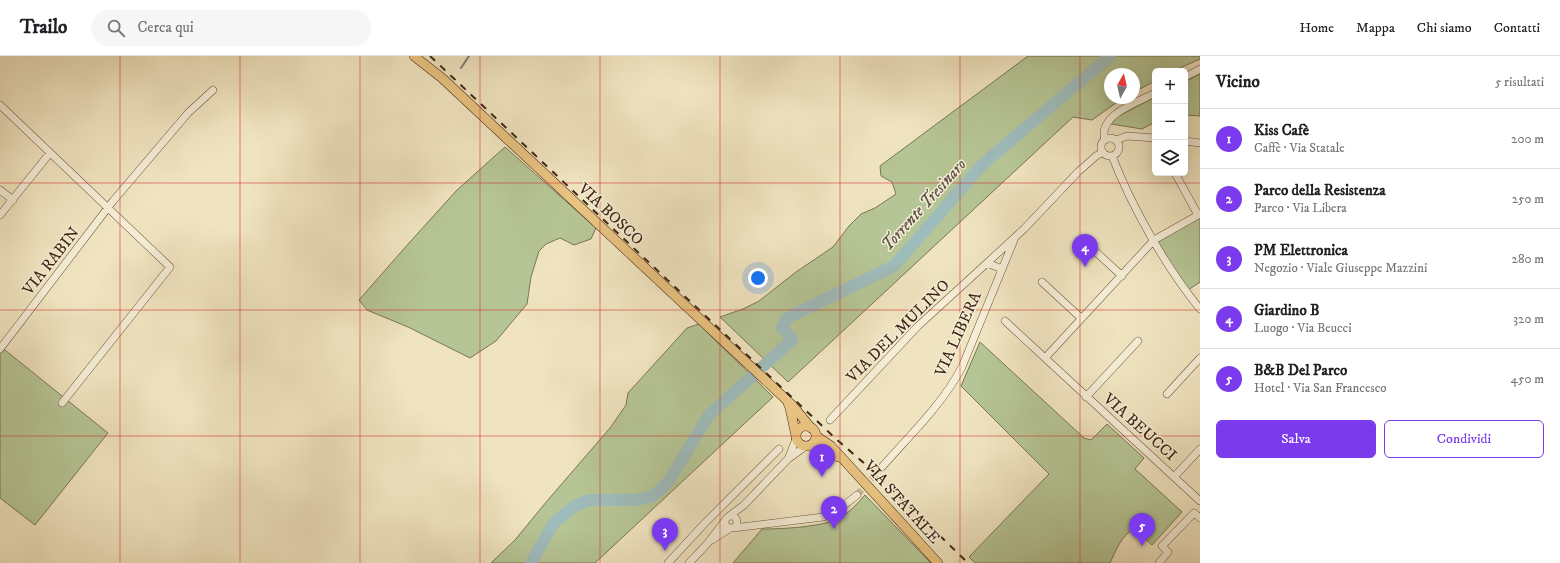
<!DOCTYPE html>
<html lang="it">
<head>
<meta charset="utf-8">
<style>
  body { margin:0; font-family:"IM FELL DW Pica",serif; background:#f6f6f6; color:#202124 }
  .controls { position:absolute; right:12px; top:12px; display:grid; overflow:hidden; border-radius:6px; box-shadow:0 4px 16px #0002 }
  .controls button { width:36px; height:36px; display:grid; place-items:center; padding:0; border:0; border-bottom:1px solid #e0e0e0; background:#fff; color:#202124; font:20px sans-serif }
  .compass { position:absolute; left:1104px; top:12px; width:36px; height:36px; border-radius:50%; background:#fff; box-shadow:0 4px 16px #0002; rotate:8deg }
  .you { position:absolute; left:758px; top:222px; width:14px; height:14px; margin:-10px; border:3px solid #fff; border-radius:50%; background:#1a73e8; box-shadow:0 0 0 6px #1a73e833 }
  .badge { display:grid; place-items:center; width:26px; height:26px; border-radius:50%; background:#7c3aed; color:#fff; font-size:13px; font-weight:700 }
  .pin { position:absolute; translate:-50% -33px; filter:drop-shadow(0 1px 2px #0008) }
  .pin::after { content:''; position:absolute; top:21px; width:14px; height:12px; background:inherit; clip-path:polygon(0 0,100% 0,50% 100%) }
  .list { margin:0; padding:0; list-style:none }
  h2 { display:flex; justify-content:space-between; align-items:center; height:52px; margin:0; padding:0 16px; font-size:17px }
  h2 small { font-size:13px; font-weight:400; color:#757577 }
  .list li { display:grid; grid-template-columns:26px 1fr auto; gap:12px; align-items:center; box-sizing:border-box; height:60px; padding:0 16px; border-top:1px solid #e0e0e0 }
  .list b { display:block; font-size:15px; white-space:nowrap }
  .list p { margin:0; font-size:13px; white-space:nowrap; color:#757577 }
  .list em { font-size:13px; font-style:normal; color:#757577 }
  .actions { display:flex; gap:8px; padding:12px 16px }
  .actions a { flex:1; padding:9px 0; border:1px solid #7c3aed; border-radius:6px; text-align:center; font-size:14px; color:#7c3aed }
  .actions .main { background:#7c3aed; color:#fff }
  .icon { flex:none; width:22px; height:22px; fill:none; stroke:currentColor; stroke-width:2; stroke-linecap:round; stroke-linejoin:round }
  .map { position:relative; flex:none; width:1200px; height:507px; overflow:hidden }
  header { display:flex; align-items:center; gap:24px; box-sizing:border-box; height:56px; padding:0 20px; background:#fff; border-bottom:1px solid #e0e0e0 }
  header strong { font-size:19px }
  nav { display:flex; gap:22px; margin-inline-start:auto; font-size:14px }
  .search { width:280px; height:36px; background:#f6f6f6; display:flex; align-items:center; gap:10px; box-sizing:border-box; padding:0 14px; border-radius:22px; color:#757577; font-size:15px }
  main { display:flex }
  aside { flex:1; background:#fff }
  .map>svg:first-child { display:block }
  .green { fill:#b6c595; stroke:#7a7554 }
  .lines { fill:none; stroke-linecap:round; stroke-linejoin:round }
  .stream { stroke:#798078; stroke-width:2 }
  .river { stroke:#9fbcbc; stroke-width:12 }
  .minor-tunnel { stroke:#cdbe9d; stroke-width:7; stroke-dasharray:7 3.5; stroke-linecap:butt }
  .minor-casing { stroke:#6b553e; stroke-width:8 }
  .major-casing { stroke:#3f2513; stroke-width:10 }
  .minor { stroke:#f5edd6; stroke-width:7 }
  .major { stroke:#e8c280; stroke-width:9 }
  .rail { stroke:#3f2513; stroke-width:2; stroke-dasharray:7 7; stroke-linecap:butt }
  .grid { fill:none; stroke:#d62828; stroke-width:1; stroke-opacity:0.55 }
  .labels { text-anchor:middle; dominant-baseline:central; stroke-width:3; stroke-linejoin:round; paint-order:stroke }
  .street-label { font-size:16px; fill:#3f2513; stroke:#f5edd6 }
  .water-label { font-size:17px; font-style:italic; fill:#5c5246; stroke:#f5edd6 }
</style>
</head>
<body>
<header>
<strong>Trailo</strong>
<div class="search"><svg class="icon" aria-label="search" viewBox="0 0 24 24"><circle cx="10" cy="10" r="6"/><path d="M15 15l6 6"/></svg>Cerca qui</div>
<nav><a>Home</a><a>Mappa</a><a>Chi siamo</a><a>Contatti</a></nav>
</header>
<main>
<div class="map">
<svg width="1200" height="507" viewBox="0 0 1200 507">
  <rect width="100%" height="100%" fill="#f0e4c0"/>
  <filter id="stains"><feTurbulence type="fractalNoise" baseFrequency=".005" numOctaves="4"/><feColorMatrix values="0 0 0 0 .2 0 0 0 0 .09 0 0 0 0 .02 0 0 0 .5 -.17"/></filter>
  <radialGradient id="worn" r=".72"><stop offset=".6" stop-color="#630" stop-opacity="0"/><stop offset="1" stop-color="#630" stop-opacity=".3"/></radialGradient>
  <path class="green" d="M 1028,0 L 1200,0 L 1200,3 L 1173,15 L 1155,15 L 1155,25 L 1134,36 L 1134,18 L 1110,18 L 1110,42 L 1123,42 L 1092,64 L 1073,61 L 788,326 L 720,261 L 743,253 L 759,245 L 796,216 L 833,191 L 849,170 L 861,158 L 875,152 L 896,138 L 892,126 L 881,120 L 880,110 Z
    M 1200,18 L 1200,60 L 1185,59 L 1185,26 Z
    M 1155,41 L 1155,66 L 1142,73 L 1111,68 L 1117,61 Z
    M 505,91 L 596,172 L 591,183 L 574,189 L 560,182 L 546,188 L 539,195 L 531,221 L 527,248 L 496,285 L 470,302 L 408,271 L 367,254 L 359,244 L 409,187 L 457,134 Z
    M 1200,162 L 1200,226 L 1188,234 L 1156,185 Z
    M 699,268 L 773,341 L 595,507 L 491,507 L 515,484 L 547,445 L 610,372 L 626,349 L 628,337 L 687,272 Z
    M 980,286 L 1084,382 L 1091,384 L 1107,368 L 1144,402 L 1135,413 L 1182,456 L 1152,489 L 1134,473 C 1121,480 1116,494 1110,507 L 975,507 L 969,501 L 1049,418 L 961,330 Z
    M 0,290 L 108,377 L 35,469 L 0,442 Z
    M 865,439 L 931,507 L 733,507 L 762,473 C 782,473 823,471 840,462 C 850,456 857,448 865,439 Z"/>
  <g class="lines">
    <path class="stream" d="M 461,12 L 469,0"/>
    <path class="river" d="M 531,507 L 553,468 L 573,451 L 589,444 L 635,444 L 650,441 L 659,435 L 668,426 L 709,359 L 791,285 L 792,283 L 782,271 L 787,262 L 894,210 L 982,109 L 1110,0"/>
    <path class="minor-tunnel" d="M 857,439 L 882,411"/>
    <g class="minor-casing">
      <path id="minor" d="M 1185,21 L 1200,13
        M 0,49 L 170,211 L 62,347
        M1101 91a9 9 0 1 1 18 0a9 9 0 1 1-18 0Z
        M 1105,84 C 1097,59 1138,46 1155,37
        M 1116,84 L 1127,80 L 1155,82
        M 1185,85 L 1200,87
        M 1112,100 C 1132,151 1165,210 1200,253
        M 1175,117 L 1198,159
        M 0,134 L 13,144
        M 1200,158 L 1154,184 L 1045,302 L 1200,445
        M 0,159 L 50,97
        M 1082,183 L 1122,220
        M 1002,213 L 987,207 L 1024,173 L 1078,116 L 1096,100 L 1103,96
        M 1042,226 L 1081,262
        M 1005,265 L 1045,302
        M 0,293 L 113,145 L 188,57 L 213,34
        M 1167,338 L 1200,302
        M 1086,341 L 1138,285
        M 830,364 L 918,270 L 987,207
        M 789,401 L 796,383
        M 882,411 C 910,379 942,349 962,311 L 1014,184
        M 1174,421 L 1200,393
        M725 466a6 6 0 1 1 12 0a6 6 0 1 1-12 0Z
        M 728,461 L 744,449 L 788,403 L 806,390
        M 733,472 L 823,461 L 837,455 L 857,439
        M 712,484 L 729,473
        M 668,507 L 705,467 L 779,393
        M 689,507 L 707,488 L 724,466
        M 1159,507 L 1168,496 L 1162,490 L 1194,457 L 1200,462"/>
    </g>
    <g class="major-casing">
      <path id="major" d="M 414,0 L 442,22 L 793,350 L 811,372
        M 788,347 L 790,352 L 796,380
        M796 380a10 10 0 1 1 20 0a10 10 0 1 1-20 0Z
        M 816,380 L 831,390 L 938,507
        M 809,390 L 822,392 L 838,401"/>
    </g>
    <use href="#minor" class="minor"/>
    <use href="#major" class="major"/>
    <path class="rail" d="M 430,0 L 835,382 L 873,415 L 968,507"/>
  </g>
  <path class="grid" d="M 120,0 L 120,507M 240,0 L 240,507M 360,0 L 360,507M 480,0 L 480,507M 600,0 L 600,507M 720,0 L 720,507M 840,0 L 840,507M 960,0 L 960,507M 1080,0 L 1080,507M 0,127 L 1200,127M 0,254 L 1200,254M 0,380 L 1200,380"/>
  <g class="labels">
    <g class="street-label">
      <text transform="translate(611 158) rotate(43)">VIA BOSCO</text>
      <text transform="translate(51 205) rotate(-52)">VIA RABIN</text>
      <text transform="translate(898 275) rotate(-45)">VIA DEL MULINO</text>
      <text transform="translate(958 278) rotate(-66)">VIA LIBERA</text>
      <text transform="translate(1140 371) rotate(42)">VIA BEUCCI</text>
      <text transform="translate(902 446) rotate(48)">VIA STATALE</text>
    </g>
    <g class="water-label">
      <text transform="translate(924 149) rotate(-48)">Torrente Tresinaro</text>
    </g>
  </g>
  <rect width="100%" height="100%" filter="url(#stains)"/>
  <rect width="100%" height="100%" fill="url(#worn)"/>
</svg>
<div class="controls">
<button>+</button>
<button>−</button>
<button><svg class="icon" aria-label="layers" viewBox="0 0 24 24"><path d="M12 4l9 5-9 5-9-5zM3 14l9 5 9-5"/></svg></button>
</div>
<svg class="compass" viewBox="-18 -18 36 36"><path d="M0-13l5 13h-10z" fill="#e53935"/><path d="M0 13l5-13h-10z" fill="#757577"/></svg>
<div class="you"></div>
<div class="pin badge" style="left:822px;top:421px">1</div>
<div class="pin badge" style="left:834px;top:473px">2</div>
<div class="pin badge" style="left:665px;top:495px">3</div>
<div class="pin badge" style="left:1085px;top:211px">4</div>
<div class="pin badge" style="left:1142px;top:490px">5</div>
</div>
<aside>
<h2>Vicino<small>5 risultati</small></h2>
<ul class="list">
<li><span class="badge">1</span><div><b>Kiss Cafè</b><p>Caffè · Via Statale</p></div><em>200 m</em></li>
<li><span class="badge">2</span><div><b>Parco della Resistenza</b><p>Parco · Via Libera</p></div><em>250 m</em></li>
<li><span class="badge">3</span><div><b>PM Elettronica</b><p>Negozio · Viale Giuseppe Mazzini</p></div><em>280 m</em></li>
<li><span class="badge">4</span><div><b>Giardino B</b><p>Luogo · Via Beucci</p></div><em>320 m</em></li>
<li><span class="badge">5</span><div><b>B&amp;B Del Parco</b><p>Hotel · Via San Francesco</p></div><em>450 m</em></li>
</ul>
<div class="actions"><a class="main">Salva</a><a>Condividi</a></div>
</aside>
</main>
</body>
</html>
